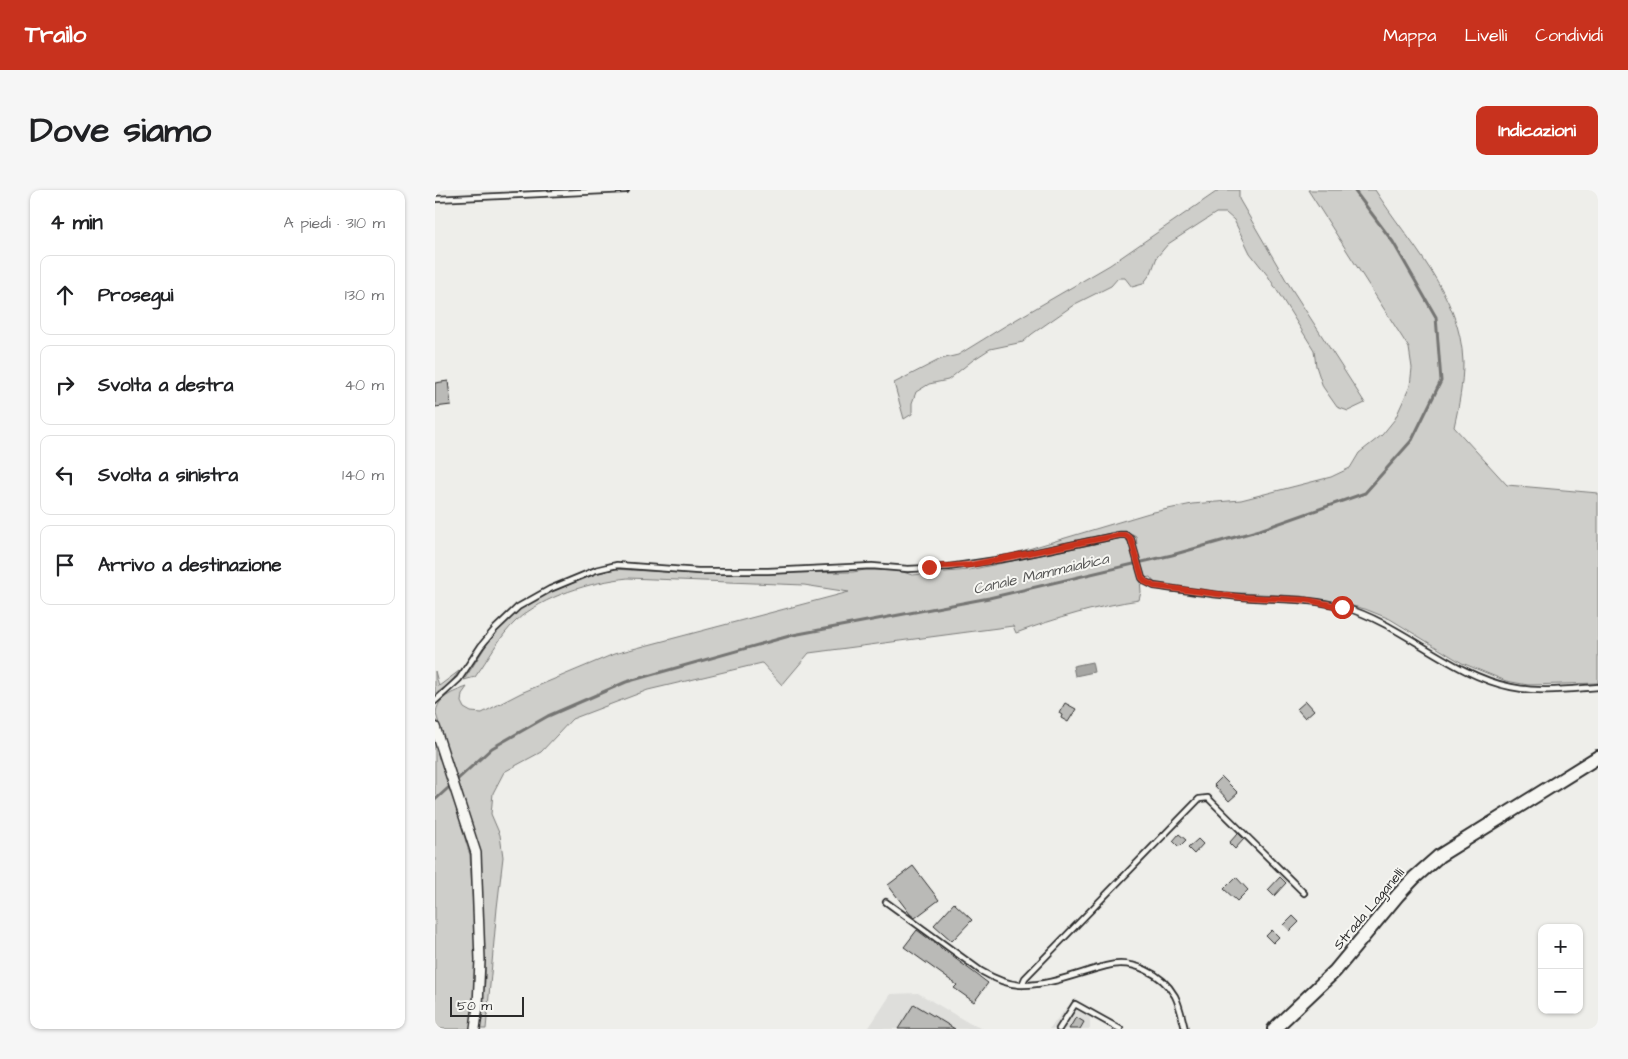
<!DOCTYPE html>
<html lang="it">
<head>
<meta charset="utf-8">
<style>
  body { margin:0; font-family:"Architects Daughter",sans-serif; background:#f6f6f6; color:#202124 }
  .controls { position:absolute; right:15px; bottom:15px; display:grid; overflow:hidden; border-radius:10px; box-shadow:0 1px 4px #0004 }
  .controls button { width:45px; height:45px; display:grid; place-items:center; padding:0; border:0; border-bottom:1px solid #e0e0e0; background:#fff; color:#202124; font:25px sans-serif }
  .scale { position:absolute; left:15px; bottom:12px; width:74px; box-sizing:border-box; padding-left:5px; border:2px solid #2b2b2b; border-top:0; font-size:14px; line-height:18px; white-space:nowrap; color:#2b2b2b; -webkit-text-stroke:4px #f6f6f2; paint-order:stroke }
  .stop { position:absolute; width:15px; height:15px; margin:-11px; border:4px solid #c8321e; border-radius:50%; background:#fff }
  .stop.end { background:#c8321e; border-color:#fff; box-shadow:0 1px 5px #0008 }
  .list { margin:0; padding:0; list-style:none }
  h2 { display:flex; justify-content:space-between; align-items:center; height:65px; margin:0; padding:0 20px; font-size:21px }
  h2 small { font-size:16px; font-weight:400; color:#757577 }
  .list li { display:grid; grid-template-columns:32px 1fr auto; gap:15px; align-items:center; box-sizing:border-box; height:80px; margin:0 10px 10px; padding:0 10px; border:1px solid #e0e0e0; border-radius:10px }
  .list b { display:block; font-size:19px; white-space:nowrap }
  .list em { font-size:16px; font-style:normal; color:#757577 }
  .icon { flex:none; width:28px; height:28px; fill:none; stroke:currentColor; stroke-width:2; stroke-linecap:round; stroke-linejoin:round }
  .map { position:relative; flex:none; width:1163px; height:839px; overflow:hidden; border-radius:10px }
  header { display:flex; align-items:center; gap:30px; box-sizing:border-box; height:70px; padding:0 25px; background:#c8321e; color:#fff }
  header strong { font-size:24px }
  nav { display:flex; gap:28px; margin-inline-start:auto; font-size:18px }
  .intro { display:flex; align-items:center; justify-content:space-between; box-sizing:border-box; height:120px; padding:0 30px }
  h1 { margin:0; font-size:35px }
  .button { padding:12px 22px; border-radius:10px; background:#c8321e; color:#fff; font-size:18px; font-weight:700 }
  main { display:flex; gap:30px; padding:0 30px }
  aside { flex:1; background:#fff; border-radius:10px; box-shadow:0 1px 4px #0004 }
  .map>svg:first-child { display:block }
  .built { fill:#dededb }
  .green { fill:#cececa; stroke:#7c7c7a }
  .water { fill:#a6a6a3; stroke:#757573 }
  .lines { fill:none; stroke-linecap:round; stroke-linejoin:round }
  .stream { stroke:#757573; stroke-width:3 }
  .building { fill:#babab7; stroke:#2b2b2b }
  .lane-casing { stroke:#2b2b2b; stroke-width:8 }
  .street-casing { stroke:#2b2b2b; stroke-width:12 }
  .secondary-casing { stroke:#2b2b2b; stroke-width:16 }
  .lane { stroke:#f6f6f2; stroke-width:4.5 }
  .street { stroke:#f6f6f2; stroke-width:9 }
  .secondary { stroke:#f6f6f2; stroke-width:12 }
  .route { stroke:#c8321e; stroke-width:6 }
  .labels { text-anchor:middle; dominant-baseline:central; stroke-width:4; stroke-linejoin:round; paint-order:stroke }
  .street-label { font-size:14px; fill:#2b2b2b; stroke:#f6f6f2 }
  .water-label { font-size:15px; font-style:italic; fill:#565655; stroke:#f6f6f2 }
</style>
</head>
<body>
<header>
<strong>Trailo</strong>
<nav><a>Mappa</a><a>Livelli</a><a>Condividi</a></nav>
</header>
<div class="intro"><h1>Dove siamo</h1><a class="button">Indicazioni</a></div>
<main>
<aside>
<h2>4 min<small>A piedi · 310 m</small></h2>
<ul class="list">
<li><svg class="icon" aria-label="ahead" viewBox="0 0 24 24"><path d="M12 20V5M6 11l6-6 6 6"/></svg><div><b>Prosegui</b></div><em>130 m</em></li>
<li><svg class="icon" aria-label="right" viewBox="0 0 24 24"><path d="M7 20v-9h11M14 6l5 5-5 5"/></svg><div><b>Svolta a destra</b></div><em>40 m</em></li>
<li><svg class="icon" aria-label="left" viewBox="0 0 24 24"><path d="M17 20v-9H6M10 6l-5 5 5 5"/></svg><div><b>Svolta a sinistra</b></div><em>140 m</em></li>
<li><svg class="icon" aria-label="arrive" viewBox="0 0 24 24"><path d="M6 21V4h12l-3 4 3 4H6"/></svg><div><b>Arrivo a destinazione</b></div></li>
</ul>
</aside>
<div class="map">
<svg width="1163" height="839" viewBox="0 0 1163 839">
  <rect width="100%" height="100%" fill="#eeeeea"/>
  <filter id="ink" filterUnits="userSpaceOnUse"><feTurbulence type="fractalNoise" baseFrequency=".02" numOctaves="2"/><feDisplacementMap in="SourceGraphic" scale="10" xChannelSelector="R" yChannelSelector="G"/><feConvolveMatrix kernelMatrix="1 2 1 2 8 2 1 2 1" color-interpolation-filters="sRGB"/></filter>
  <g filter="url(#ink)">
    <path class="built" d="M 483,803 L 534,833 L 548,839 L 433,839 L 456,804 Z
      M 633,816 L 655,827 L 655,839 L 614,839 Z"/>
    <path class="green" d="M 784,0 L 804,0 L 804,9 L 851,90 L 930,213 L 913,221 L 902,217 L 888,197 L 881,176 L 879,160 L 833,86 L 815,63 L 799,30 L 791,23 L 781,23 L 733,54 L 722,67 L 716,83 L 708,94 L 697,97 L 690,88 L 683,88 L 676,96 L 640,114 L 597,144 L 588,152 L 555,159 L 538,170 L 513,190 L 494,194 L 481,202 L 477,213 L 477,224 L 469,229 L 459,193 L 506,169 L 523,165 L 570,136 L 675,75 Z
      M 873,0 L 940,0 C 974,53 1026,105 1028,172 C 1028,194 1024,215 1019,237 L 1072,295 L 1163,303 L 1163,493 L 1093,495 L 1071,491 L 1027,473 L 955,429 L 930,419 L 901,412 L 865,406 L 787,402 L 726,395 L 719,392 L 715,387 L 705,389 L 706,402 L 704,410 C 662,416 622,428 581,443 L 578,436 L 374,463 L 347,495 L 327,473 L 213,500 L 137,529 L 106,562 L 69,582 L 58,603 L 56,624 L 65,645 L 68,667 L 62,718 L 51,839 L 44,839 L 50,792 L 50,773 L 37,639 L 28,642 L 35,665 L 41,769 L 41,794 L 35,839 L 0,839 L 0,552 L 4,569 L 14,566 L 1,524 C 2,507 18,502 32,497 L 27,504 L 26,512 L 29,518 L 36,522 L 47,523 L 86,503 L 179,464 L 414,402 L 369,395 L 193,388 C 156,392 108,406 81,431 C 64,447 53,469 40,487 L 29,490 L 56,448 L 84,419 L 101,408 L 162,383 L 178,379 L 265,384 L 418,382 L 430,380 L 448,380 L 465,381 L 477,385 L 534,380 L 688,348 L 692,350 L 696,359 L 702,355 L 701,346 L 692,341 L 685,341 L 580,363 L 714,323 L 757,314 L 806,310 L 896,287 L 915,278 L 924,263 L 947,245 L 960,229 L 975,196 L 977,178 L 974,158 Z
      M 0,481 L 4,496 L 24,481 L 15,494 L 0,504 Z"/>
    <path class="water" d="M 657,472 L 659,482 L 640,486 L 638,476 Z"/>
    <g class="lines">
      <path class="stream" d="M 0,610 L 57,558 L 113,526 L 191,492 L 358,445 L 554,408 L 737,365 L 825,340 L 930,303 L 977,250 L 1006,191 L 1001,127 L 958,52 L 919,0"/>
    </g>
    <path class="building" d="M 13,191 L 16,215 L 0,217 L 0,193 Z
      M 871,511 L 879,520 L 870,528 L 862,519 Z
      M 630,513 L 641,519 L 633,532 L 626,528 L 627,525 L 624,523 Z
      M 787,587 L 803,603 L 794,611 L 779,595 Z
      M 803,643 L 809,649 L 800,659 L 794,653 Z
      M 744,644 L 751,650 L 744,657 L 738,651 Z
      M 763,649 L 768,654 L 759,664 L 753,658 Z
      M 478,676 L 504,710 L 480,728 L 475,724 L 453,695 Z
      M 801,687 L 813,700 L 802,711 L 789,699 Z
      M 845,687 L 851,693 L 839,706 L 833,700 Z
      M 519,713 L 537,730 L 517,751 L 499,735 Z
      M 858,726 L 864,732 L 855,741 L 849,735 Z
      M 482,740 L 553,793 L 539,812 L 519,798 L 522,795 L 469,757 Z
      M 837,740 L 844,747 L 838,753 L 831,746 Z
      M 479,814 L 520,839 L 463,839 Z
      M 641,827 L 649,832 L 645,839 L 634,839 Z"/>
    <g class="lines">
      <g class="lane-casing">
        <path id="lane" d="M 0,9 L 191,0
          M 0,511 L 24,489 L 46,456 L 60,439 L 83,417 L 115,399 L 161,380 L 182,375 L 263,381 L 333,381 L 437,376 L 473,379 L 514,377 L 574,368 L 684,345 L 691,345 L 696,349 L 707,388 L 711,392 L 719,396 C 748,400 777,405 806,407 C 840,410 875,408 908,417 C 968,434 1016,485 1076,497 C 1104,503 1135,499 1163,497
          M 451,712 L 546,781 C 558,788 570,794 585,795 C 614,796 643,783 671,776 C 697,769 727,783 740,806 C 745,816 747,828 750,839
          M 587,795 L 590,788 L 764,609 L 773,608 L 869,703
          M 624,839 L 640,814 L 685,839"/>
      </g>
      <g class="street-casing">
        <path id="street" d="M 0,537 L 41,663 L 45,770 L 43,816 L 40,839"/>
      </g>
      <g class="secondary-casing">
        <path id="secondary" d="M 839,839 L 900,781 L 963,705 L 979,688 L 1004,666 L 1163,567"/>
      </g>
      <use href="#lane" class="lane"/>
      <use href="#street" class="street"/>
      <use href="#secondary" class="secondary"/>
    </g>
  </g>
  <g class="lines" filter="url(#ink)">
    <path class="route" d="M 494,377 L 535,375 L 684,345 L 690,345 L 696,349 L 707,388 L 711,392 L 719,396 L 805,407 L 872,410 L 907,417"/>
  </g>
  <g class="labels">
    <g class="street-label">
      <text transform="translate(934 719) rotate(-50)">Strada Laganelli</text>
    </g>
    <g class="water-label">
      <text transform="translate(606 384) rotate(-13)">Canale Mammaiabica</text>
    </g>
  </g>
</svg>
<div class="controls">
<button>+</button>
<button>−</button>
</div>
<div class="scale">50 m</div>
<div class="stop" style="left:907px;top:417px"></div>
<div class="stop end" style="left:494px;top:377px"></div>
</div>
</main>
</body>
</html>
